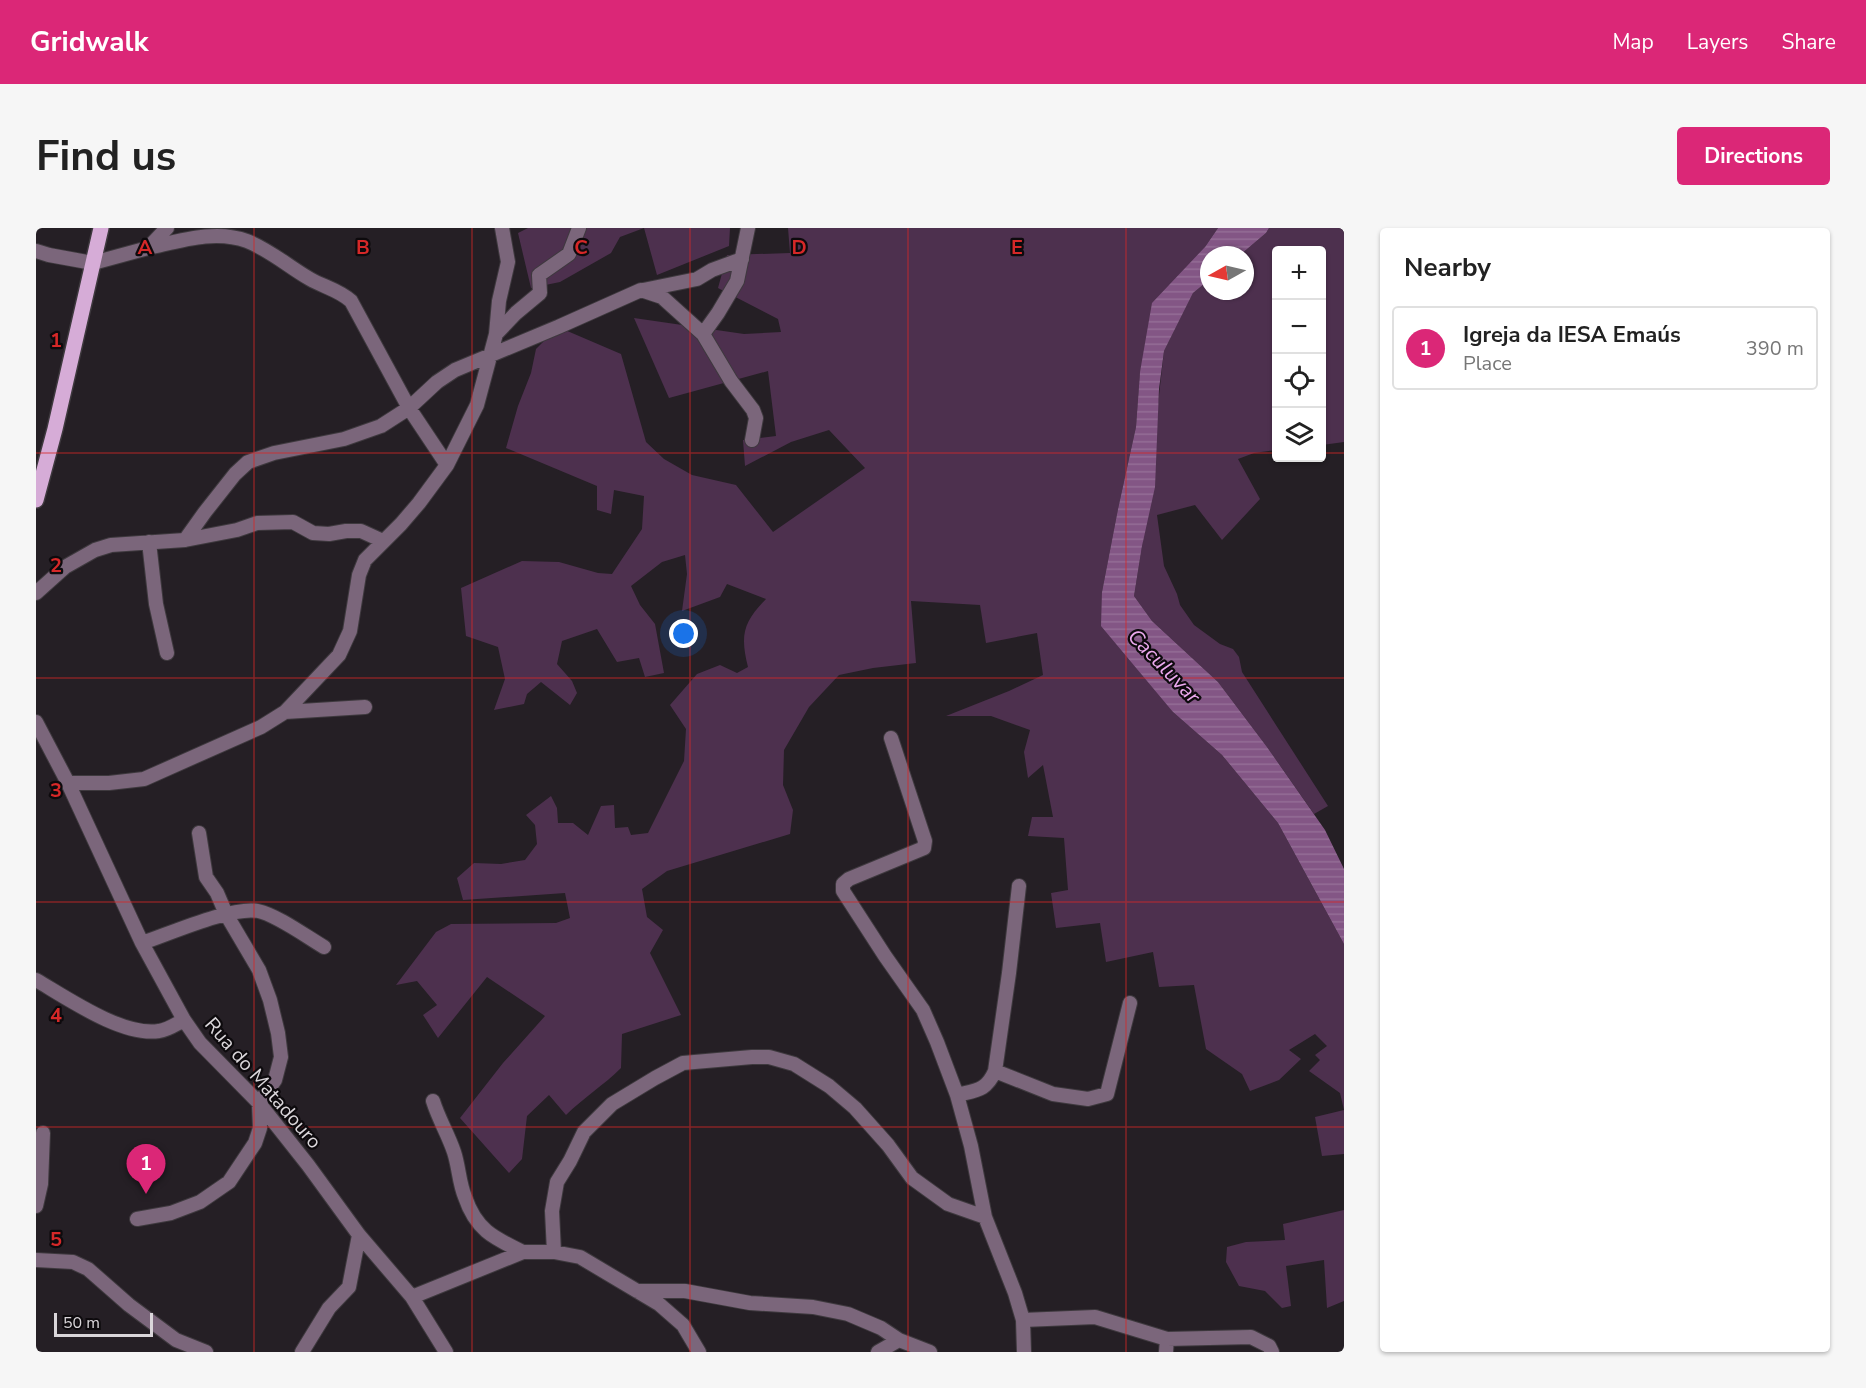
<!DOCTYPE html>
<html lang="en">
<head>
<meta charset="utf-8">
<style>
  body { margin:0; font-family:"Nunito Sans",sans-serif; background:#f6f6f6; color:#222 }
  .controls { position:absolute; right:18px; top:18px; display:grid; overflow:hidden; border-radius:6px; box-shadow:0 2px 4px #0004 }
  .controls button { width:54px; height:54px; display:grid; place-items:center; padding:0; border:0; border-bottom:2px solid #e0e0e0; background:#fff; color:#222; font:30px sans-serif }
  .compass { position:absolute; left:1164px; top:18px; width:54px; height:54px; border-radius:50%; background:#fff; box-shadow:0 2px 4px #0004; rotate:262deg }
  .scale { position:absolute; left:18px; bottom:15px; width:99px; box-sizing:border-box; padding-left:6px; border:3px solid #dad6da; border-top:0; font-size:16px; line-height:21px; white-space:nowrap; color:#dad6da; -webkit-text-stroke:4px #0d0a0d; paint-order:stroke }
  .you { position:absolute; left:648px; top:406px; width:21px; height:21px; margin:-15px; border:4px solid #fff; border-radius:50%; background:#1a73e8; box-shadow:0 0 0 9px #1a73e833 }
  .badge { display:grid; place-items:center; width:39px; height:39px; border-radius:50%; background:#db2777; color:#fff; font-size:20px; font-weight:700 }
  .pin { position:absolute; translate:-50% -50px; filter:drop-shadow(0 2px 3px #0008) }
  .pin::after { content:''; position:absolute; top:32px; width:21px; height:18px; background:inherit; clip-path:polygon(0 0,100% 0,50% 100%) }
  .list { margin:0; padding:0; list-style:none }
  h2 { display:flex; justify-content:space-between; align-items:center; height:78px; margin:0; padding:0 24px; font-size:26px }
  h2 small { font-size:20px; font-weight:400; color:#767676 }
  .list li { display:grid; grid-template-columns:39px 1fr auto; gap:18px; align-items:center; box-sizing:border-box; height:84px; margin:0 12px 12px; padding:0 12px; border:2px solid #e0e0e0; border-radius:6px }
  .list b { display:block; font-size:22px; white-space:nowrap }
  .list p { margin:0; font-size:20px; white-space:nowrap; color:#767676 }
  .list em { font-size:20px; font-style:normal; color:#767676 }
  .icon { flex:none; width:33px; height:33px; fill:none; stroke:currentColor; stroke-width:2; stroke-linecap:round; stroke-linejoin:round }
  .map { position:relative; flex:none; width:1308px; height:1124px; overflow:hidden; border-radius:6px }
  header { display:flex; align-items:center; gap:36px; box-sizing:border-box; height:84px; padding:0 30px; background:#db2777; color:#fff }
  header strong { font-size:28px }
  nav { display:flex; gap:33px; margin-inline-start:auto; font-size:21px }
  .intro { display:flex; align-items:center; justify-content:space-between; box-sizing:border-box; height:144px; padding:0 36px }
  h1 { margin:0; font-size:42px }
  .button { padding:15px 27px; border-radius:6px; background:#db2777; color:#fff; font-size:21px; font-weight:700 }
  main { display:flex; gap:36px; padding:0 36px }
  aside { flex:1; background:#fff; border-radius:6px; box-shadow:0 2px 4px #0004 }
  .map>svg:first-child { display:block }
  .grass { fill:#4d304e }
  .water { fill:url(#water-rules) }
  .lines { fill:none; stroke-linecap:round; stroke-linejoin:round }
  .minor-casing { stroke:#3e393e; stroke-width:16 }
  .major-casing { stroke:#3e393e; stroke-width:18 }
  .minor { stroke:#7b667b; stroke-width:14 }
  .major { stroke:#d6acd7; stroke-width:15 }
  .grid { fill:none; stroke:#d62828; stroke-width:1.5; stroke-opacity:0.55 }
  .labels { text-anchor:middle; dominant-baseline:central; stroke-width:4.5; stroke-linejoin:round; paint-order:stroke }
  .street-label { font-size:20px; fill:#dad6da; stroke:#0d0a0d }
  .water-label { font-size:21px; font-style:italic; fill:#eca9ee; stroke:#0d0a0d }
  .grid-label { font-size:20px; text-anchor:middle; font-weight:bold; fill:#d62828; stroke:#0d0a0d; stroke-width:4.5; stroke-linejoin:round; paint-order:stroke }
</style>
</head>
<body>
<header>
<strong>Gridwalk</strong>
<nav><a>Map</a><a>Layers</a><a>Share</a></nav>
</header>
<div class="intro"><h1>Find us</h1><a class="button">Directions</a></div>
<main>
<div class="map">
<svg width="1308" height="1124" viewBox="0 0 1308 1124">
  <defs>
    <pattern id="water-rules" width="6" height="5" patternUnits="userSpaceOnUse" patternTransform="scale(1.5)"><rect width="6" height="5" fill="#835685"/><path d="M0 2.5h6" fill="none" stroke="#946e96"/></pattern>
  </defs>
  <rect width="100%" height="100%" fill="#251f25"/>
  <path class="grass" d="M 492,0 L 694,0 L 693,18 L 621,47 L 608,0 L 584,9 L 575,25 L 524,54 L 495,60 L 482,5 Z
    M 752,0 L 1182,0 L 1169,19 L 1104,144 L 1100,199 L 1082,281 L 1066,364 L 1137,484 L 1186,527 L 1242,595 L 1308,716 L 1308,926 L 1286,928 L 1279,889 L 1308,882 L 1304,865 L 1273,843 L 1284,832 L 1279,827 L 1291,818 L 1279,806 L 1253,822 L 1265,831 L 1243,852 L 1214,863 L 1206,846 L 1170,821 L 1158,757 L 1123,759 L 1117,724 L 1070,734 L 1064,695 L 1020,700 L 1015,665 L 1032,662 L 1028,610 L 992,608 L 996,589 L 1017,589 L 1007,537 L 992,550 L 988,524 L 994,502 L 955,488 L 910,488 L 973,463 L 1007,447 L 1001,405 L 950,415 L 944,377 L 875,373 L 880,435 L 837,440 L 803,447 L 773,479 L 748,522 L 747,557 L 757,582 L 754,606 L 631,643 L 606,661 L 611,689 L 627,702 L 614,725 L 645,787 L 586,806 L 585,840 C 568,857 547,870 530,887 L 513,867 L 491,888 L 486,931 L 473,945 L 424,890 L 467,835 L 509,788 L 451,749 L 402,810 L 387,787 L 401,777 L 381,753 L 360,757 L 400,704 L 415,696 L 520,695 L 534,690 L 529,665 L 427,672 L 421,650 L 438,635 L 465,636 L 489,632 L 501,616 L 499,597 L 490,587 L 515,568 L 521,580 L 522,595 L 537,595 L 552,607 L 565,578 L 578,577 L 579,600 L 592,599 L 595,607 L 612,605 L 648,533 L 650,501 L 634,477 L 661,446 L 684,437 L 701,445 L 712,439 C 704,407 707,395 730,371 L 691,356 L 684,369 L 646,383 L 651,346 L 649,327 L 626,334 L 595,358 L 604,377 L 619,396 L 628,445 L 609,449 L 603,430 L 581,434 L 561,401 L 526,413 L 521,436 L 536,453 L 541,465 L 534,477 L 505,454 L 491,466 L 488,476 L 458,482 L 469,451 L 462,419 L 430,408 L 425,360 L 486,333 L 523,334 L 562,345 L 576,346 L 606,301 L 608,268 L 578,262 L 575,286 L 561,282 L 561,258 L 470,220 L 482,178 L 495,145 L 500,121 L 522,99 L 585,126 L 610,214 L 628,231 L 656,247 L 700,257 L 737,304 L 829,240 L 793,202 L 755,214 L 709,238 L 707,212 L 740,208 L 732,143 L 633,170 L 598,90 L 708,106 L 745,104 L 742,91 L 682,60 L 691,27 L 754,25 Z
    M 1233,0 L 1308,0 L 1308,214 L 1286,217 L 1286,22 L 1240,22 L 1240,222 L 1218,225 L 1202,231 L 1224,271 L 1186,312 L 1159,277 L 1121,287 L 1128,338 L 1141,366 L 1144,377 L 1158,397 L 1184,416 L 1197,421 L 1203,429 L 1206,444 L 1292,578 L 1278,586 L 1231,519 L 1182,454 L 1116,393 L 1098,368 L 1106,318 L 1128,123 L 1157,65 L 1173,52 L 1173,63 L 1209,63 L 1209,27 L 1204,27 L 1230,5 Z
    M 1308,982 L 1308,1073 L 1291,1080 L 1288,1032 L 1250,1038 L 1255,1078 L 1246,1080 L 1229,1063 L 1203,1058 L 1190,1034 L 1191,1019 L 1210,1014 L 1249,1012 L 1247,996 Z"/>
  <path class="water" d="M 1182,0 L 1233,0 L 1230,5 L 1204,27 L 1173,27 L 1173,52 L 1157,65 L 1128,123 L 1123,161 L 1119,259 L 1106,318 L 1098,368 L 1116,393 L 1182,454 L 1231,519 L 1289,602 L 1308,641 L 1308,716 L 1242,595 L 1186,527 L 1137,484 L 1065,398 L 1066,364 L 1082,281 L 1100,199 L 1104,144 L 1116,75 L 1169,19 Z"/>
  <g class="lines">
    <g class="minor-casing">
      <path id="minor" d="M 112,20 C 144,13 179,1 211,13 C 234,22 253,39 274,51 C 288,59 303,62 315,73 L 373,180 L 411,237
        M 0,23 L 13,27 L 57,35 L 112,20 L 131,0
        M 607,62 L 661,51 L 676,42 L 706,31
        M 460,106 L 480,85 L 504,65 L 503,47 L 533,26 L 543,0
        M 667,106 L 682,85 L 701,53 L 712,0
        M 149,312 L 169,284 L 199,246 L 212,234 L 238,225 L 308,211 L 345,198 L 373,180 L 401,154 L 419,142 L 522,99 L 605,62 L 626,69 L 667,106 L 695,153 L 717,182 L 720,190 L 716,212
        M 113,314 L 120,376 L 131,425
        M 0,365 L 29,339 L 59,322 L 75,317 L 149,312 L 201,302 L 221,295 L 257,294 L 277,305 L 293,306 L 310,303 L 325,303 L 347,313
        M 249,484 L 303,427 L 314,403 L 323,347 L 329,332 L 365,296 L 383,275 L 411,237 L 441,177 L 460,106 L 463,73 L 472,34 L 466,0
        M 0,494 L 32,555 L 106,715 L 148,792 L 164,815 L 223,875 L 272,937 L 323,1007 L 376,1069 L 410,1124
        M 855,510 L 889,613 L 888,620 L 813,651 L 807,656 L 807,663 L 849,728 L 887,782 L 901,814 L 921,867 L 935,918 L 949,989 L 979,1065 L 987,1092 L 988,1124
        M 32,555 L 73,555 L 108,551 L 225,499 L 249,484 L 329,479
        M 106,715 C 133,706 196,678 222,683 C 241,687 271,709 288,719
        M 0,752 C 31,770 87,809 123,803 C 132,802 140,796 148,792
        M 959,843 L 1017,866 L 1052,871 L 1071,866 L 1094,775
        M 921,867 C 941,862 950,863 959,843 L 973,745 L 983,658
        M 397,873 C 403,892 412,906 418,924 C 423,939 423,955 429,969 C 440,1002 458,1010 487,1024
        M 0,978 L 5,956 L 7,905
        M 101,991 L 135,985 L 164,974 L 193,954 L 219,915 L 224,900 L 223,875 L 239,852 L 245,829 L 242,805 L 234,772 L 223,742 L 190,686 L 181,665 L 170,649 L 163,605
        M 518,1024 L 516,983 L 521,954 L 534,933 L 548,904 L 576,876 L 619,850 L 647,835 L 716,829 L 733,829 L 758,836 L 793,858 L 819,880 L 852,917 L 876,950 L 912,976 L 949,989
        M 0,1032 L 37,1034 L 52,1041 L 93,1077 L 140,1112 L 170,1124
        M 601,1063 L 649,1063 L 714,1075 L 777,1079 L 812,1086 L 845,1100 L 863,1112
        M 376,1069 L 487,1024 L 518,1024 L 544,1029 L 623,1076 L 647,1097 L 663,1124
        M 987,1092 L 1059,1089 L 1131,1111 L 1130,1124
        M 1131,1111 L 1215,1109 L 1233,1118 L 1236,1124
        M 266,1124 L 293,1080 L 313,1059 L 323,1007
        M 842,1124 L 863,1112 L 894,1124"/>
    </g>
    <g class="major-casing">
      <path id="major" d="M 0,272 L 19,201 L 65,0"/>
    </g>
    <use href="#minor" class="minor"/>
    <use href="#major" class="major"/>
  </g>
  <path class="grid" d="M 218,0 L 218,1124M 436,0 L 436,1124M 654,0 L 654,1124M 872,0 L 872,1124M 1090,0 L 1090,1124M 0,225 L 1240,225M 1286,225 L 1308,225M 0,450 L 1308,450M 0,674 L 1308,674M 0,899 L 1308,899"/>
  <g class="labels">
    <g class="street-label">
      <text transform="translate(227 855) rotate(49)">Rua do Matadouro</text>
    </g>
    <g class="water-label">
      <text transform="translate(1128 438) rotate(46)">Caculuvar</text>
    </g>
  </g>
  <g class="grid-label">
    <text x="109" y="26">A</text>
    <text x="327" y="26">B</text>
    <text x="545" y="26">C</text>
    <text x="763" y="26">D</text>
    <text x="981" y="26">E</text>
    <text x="20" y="119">1</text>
    <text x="20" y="344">2</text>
    <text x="20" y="569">3</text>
    <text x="20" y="794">4</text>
    <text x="20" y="1018">5</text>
  </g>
</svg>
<div class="controls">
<button>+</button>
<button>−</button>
<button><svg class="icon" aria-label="locate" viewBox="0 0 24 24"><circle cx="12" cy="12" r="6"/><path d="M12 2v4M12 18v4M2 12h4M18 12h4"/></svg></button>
<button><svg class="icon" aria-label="layers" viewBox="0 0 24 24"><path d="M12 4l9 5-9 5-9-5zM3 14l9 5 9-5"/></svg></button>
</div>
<svg class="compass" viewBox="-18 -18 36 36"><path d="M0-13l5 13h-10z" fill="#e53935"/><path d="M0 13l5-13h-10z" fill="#767676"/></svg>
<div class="scale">50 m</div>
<div class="you"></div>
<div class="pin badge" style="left:110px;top:966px">1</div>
</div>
<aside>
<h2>Nearby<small></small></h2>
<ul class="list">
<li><span class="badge">1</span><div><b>Igreja da IESA Emaús</b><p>Place</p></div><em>390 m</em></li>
</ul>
</aside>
</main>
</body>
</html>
